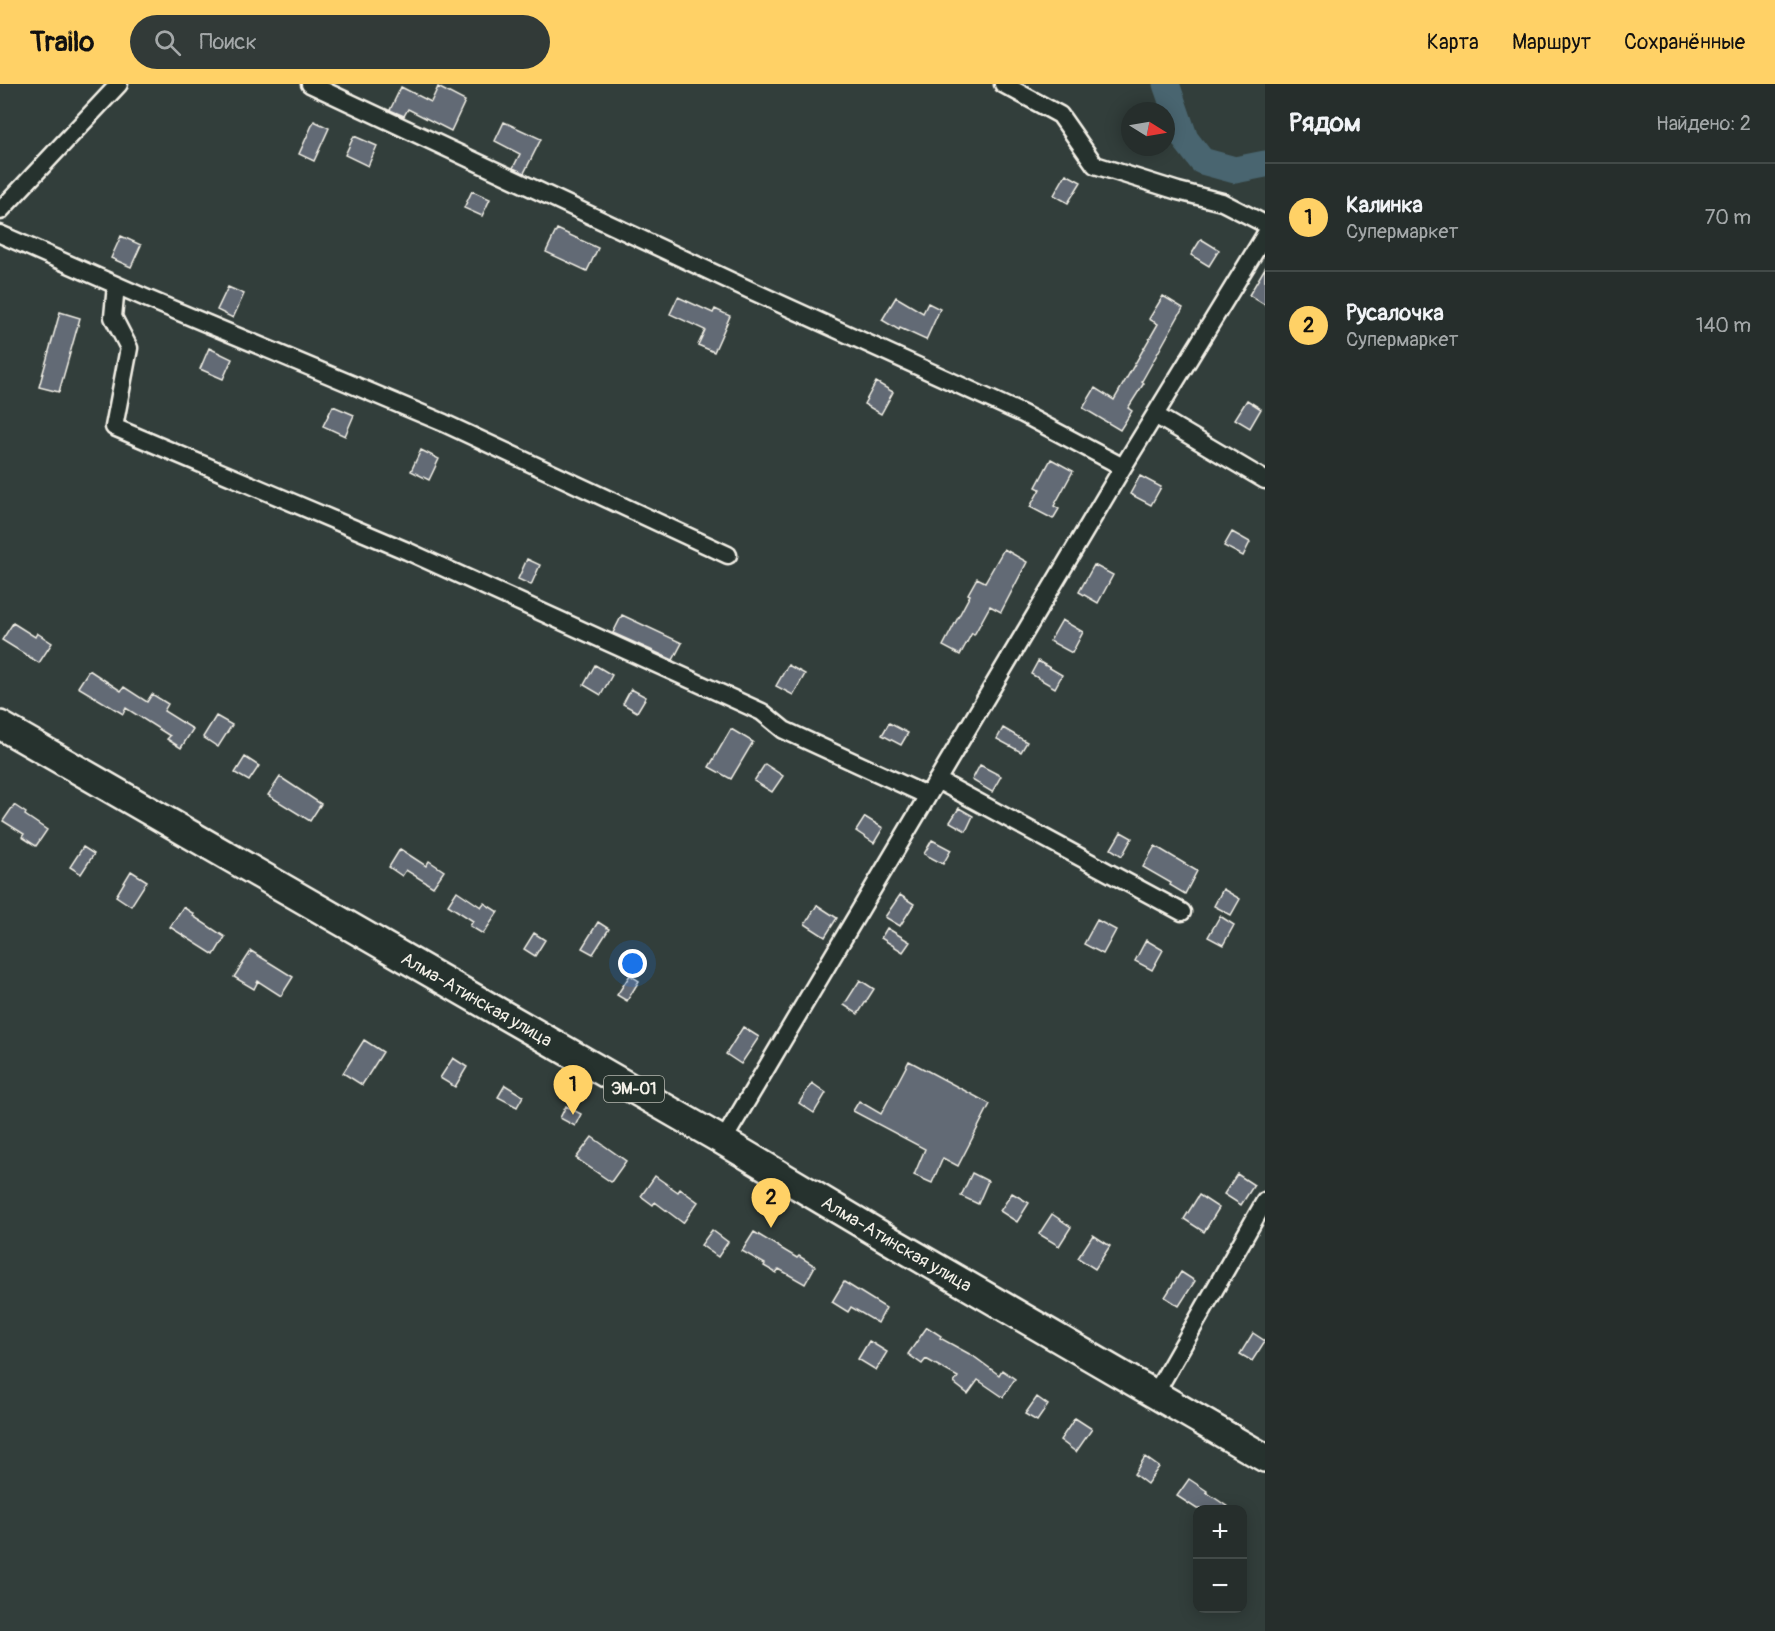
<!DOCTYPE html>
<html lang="ru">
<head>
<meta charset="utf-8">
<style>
  body { margin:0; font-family:Pangolin,sans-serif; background:#323a38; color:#f1f3f6 }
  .controls { position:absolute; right:18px; bottom:18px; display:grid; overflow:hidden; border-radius:12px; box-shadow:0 3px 15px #0003 }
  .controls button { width:54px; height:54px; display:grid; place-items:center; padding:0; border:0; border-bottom:2px solid #424a48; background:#262e2c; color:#f1f3f6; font:30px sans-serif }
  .compass { position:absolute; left:1121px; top:18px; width:54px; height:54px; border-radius:50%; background:#262e2c; box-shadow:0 3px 15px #0003; rotate:101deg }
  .you { position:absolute; left:633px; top:880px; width:21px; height:21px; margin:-15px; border:4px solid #fff; border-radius:50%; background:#1a73e8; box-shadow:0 0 0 9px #1a73e833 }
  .badge { display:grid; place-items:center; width:39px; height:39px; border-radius:50%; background:#ffd166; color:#111; font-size:20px; font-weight:700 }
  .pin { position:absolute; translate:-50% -50px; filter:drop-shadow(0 2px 3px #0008) }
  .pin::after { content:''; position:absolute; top:32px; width:21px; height:18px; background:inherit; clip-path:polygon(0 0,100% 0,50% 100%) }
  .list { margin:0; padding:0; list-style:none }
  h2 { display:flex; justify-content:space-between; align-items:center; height:78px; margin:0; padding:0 24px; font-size:26px }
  h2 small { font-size:20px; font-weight:400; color:#a4a8a9 }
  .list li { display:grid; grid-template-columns:39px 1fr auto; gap:18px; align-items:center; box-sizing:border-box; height:108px; padding:0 24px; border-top:2px solid #424a48 }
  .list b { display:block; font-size:22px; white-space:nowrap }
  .list p { margin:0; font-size:20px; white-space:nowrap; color:#a4a8a9 }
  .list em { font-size:20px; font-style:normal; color:#a4a8a9 }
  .icon { flex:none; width:33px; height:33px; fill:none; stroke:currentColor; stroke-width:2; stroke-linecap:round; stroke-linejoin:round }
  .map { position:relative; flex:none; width:1265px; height:1547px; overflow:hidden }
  header { display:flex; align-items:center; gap:36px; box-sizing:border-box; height:84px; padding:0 30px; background:#ffd166; color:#111 }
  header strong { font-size:28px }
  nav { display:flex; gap:33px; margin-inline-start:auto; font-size:21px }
  .search { width:420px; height:54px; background:#323a38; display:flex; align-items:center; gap:15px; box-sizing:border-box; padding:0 21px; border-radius:33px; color:#a4a8a9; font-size:22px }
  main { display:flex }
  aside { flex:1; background:#262e2c }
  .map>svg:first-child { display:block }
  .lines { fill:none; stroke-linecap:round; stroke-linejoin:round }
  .river { stroke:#49656f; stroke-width:27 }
  .building { fill:#626b75; stroke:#f4f1e8; stroke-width:1.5 }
  .minor-casing { stroke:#f4f1e8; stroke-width:21 }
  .trunk-casing { stroke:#f4f1e8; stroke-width:32 }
  .minor { stroke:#26332d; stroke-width:16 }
  .trunk { stroke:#26332d; stroke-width:27 }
  .labels { text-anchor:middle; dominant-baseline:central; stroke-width:4.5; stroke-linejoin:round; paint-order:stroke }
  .shield { fill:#26332d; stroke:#b6b8b0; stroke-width:1.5 }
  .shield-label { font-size:16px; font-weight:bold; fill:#f4f1e8 }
  .street-label { font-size:18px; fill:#f4f1e8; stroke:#26332d }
</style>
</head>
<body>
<header>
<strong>Trailo</strong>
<div class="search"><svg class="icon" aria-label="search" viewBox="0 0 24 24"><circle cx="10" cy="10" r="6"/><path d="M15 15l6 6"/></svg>Поиск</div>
<nav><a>Карта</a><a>Маршрут</a><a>Сохранённые</a></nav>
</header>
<main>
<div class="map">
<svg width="1265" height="1547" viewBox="0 0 1265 1547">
  <rect width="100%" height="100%" fill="#323e3b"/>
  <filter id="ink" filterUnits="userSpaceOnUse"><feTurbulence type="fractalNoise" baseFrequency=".0167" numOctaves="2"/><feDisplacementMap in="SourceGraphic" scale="12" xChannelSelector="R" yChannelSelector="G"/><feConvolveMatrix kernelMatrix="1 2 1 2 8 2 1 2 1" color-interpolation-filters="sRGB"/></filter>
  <g filter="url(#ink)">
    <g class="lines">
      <!-- river -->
      <path class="river" d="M1166,0L1185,55L1202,77L1235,86L1265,80"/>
    </g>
    <!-- building -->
    <path class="building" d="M401,3L431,18L438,3L465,17L451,47L408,25L404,32L390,26Z
      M314,37L329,44L314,77L299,70Z
      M504,38L541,55L524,89L513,84L520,70L495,57Z
      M354,52L377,62L368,82L345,71Z
      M1066,90L1081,98L1068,119L1054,111Z
      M472,107L490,115L482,132L464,124Z
      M557,145L598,164L587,187L546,168Z
      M121,152L141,161L131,183L111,174Z
      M1201,155L1219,166L1209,182L1191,171Z
      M1265,184V221L1249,211Z
      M228,203L244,210L233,234L217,226Z
      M1163,212L1183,224L1142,297L1144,299L1128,324L1132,327L1120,346L1083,324L1095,304L1114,316L1158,240L1149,235Z
      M678,213L713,229L715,225L730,232L714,268L698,261L705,246L670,230Z
      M896,213L923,229L928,219L940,225L926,256L900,244L899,246L882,236Z
      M60,228L80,234L59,308L39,303Z
      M209,264L232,275L223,295L200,285Z
      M876,298L893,308L881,330L864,320Z
      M1247,316L1261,325L1250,344L1235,335Z
      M333,322L354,331L345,352L323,342Z
      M421,366L439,375L429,396L411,387Z
      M1051,375L1073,387L1054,422L1059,425L1053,435L1030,423L1040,405L1036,403Z
      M1140,392L1161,403L1151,421L1130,410Z
      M1232,448L1250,458L1243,472L1224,462Z
      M1004,465L1027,478L1001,528L990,522L974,551L972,549L960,571L943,562L970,511L968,510L977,494L985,498Z
      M527,475L540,481L531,501L518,495Z
      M1094,481L1113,491L1098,519L1079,508Z
      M622,531L682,559L673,576L613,549Z
      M1062,536L1083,548L1072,569L1050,557Z
      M13,539L35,553L37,549L52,559L39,579L2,556Z
      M1038,577L1062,591L1055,604L1031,590Z
      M595,581L612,591L601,611L584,601Z
      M788,581L805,590L793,611L776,602Z
      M89,586L121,607L124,603L147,618L152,610L168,620L164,627L193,645L181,664L167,655L170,652L126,624L123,630L78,603Z
      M631,605L646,613L637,628L623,620Z
      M216,632L232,641L218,663L203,653Z
      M889,639L908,649L901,661L882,651Z
      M1003,644L1027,658L1021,668L997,655Z
      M731,645L753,658L731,695L709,683Z
      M245,673L259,682L249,697L235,689Z
      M765,680L783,692L772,708L754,697Z
      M980,681L1001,692L992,708L972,696Z
      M280,693L321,720L310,737L268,711Z
      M14,721L26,729L25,731L47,746L36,762L22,753L24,750L3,737Z
      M959,724L973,732L966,747L950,738Z
      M865,733L883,744L874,759L856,747Z
      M1121,748L1132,754L1122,772L1111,765Z
      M932,756L951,766L943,780L924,770Z
      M1155,762L1197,787L1185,810L1170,801L1171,799L1143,783Z
      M83,763L94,770L81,790L70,783Z
      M400,765L426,782L429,777L444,787L433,803L406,786L402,792L389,783Z
      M131,787L147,797L131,822L116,812Z
      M1223,805L1240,815L1231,831L1214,822Z
      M457,807L481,823L484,819L498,828L483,850L470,842L473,837L448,821Z
      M900,811L914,820L900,842L885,833Z
      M817,821L837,834L825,853L805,840Z
      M183,823L194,830L193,832L225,853L214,871L170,843Z
      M1220,832L1234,841L1223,861L1208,853Z
      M1097,836L1116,846L1103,870L1084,860Z
      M598,838L609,845L593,870L582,864Z
      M887,844L910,858L903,868L881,854Z
      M534,849L545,856L535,872L524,865Z
      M1146,856L1163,866L1152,886L1135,877Z
      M251,867L293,893L281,912L258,897L254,905L234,893Z
      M630,891L639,897L627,917L617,911Z
      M860,896L874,905L858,930L844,921Z
      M743,943L759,953L741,980L726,970Z
      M364,956L383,968L362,1001L343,989Z
      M453,974L467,983L455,1003L440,994Z
      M909,977L990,1020L958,1082L943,1074L932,1099L914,1091L925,1065L853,1027L859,1017L881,1030Z
      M812,999L826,1009L814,1029L799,1019Z
      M505,1001L523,1012L517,1023L498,1013Z
      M566,1022L581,1030L575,1042L560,1034Z
      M592,1053L626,1077L611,1098L576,1074Z
      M972,1089L988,1097L978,1120L961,1112Z
      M1237,1090L1254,1101L1241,1121L1224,1110Z
      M655,1092L678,1108L680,1105L698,1118L683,1139L655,1118L653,1121L641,1112Z
      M1012,1109L1029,1119L1017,1138L1000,1127Z
      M1199,1111L1219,1124L1204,1148L1184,1135Z
      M1052,1130L1071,1143L1059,1162L1039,1150Z
      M712,1146L728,1158L718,1173L701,1161Z
      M754,1148L797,1174L799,1172L815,1182L805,1200L779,1185L776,1189L764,1182L765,1180L742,1167Z
      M1093,1151L1110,1162L1095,1185L1078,1174Z
      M1181,1188L1195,1197L1179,1222L1165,1213Z
      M844,1198L886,1224L878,1239L851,1223L848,1228L832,1218Z
      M927,1243L941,1252L940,1254L973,1272L999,1291L1002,1286L1015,1295L1003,1313L978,1296L968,1310L954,1299L958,1293L926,1275L922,1280L908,1270Z
      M1253,1249L1265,1257L1252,1277L1240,1270Z
      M869,1257L887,1268L876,1286L858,1275Z
      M1037,1313L1048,1321L1037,1337L1025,1330Z
      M1075,1334L1092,1345L1076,1368L1060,1356Z
      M1145,1373L1159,1383L1147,1400L1134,1390Z
      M1189,1395L1207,1407L1206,1408L1231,1425H1197L1177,1412Z"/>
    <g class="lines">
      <!-- minor casing -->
      <g class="minor-casing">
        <path id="minor" d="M310,0L750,206L1023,330L1123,383
          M1003,0L1060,31L1095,81L1178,107L1222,118L1265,140
          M0,127L119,0
          M0,150L148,215L444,339L728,471
          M116,201L113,233L129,264L114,343L407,467L762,628L784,646L928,712
          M1155,331L1265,396
          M937,696L1182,828
          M723,1057L1123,383L1265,151
          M1155,1310L1265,1117"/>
      </g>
      <!-- trunk casing -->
      <g class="trunk-casing">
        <g id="trunk">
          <path id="s1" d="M0,641L723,1057L896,1160L1265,1374"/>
        </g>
      </g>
      <!-- minor -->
      <use href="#minor" class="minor"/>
      <!-- trunk -->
      <use href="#trunk" class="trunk"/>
    </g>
  </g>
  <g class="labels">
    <!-- shield labels -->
    <rect class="shield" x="604" y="992" width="60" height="26" rx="4.5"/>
    <g class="shield-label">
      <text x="634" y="1005">ЭМ-01</text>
    </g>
    <!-- street labels -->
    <g class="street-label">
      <text stroke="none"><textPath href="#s1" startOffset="550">Алма-Атинская улица</textPath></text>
      <text stroke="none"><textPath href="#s1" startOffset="1036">Алма-Атинская улица</textPath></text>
    </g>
  </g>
</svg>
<div class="controls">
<button>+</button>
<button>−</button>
</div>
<svg class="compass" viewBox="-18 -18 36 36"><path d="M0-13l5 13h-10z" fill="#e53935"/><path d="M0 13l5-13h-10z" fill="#a4a8a9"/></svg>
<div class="you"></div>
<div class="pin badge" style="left:573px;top:1031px">1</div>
<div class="pin badge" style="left:771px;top:1144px">2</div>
</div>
<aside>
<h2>Рядом<small>Найдено: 2</small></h2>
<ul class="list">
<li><span class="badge">1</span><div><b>Калинка</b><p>Супермаркет</p></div><em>70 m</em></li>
<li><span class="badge">2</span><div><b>Русалочка</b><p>Супермаркет</p></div><em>140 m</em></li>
</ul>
</aside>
</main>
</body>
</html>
